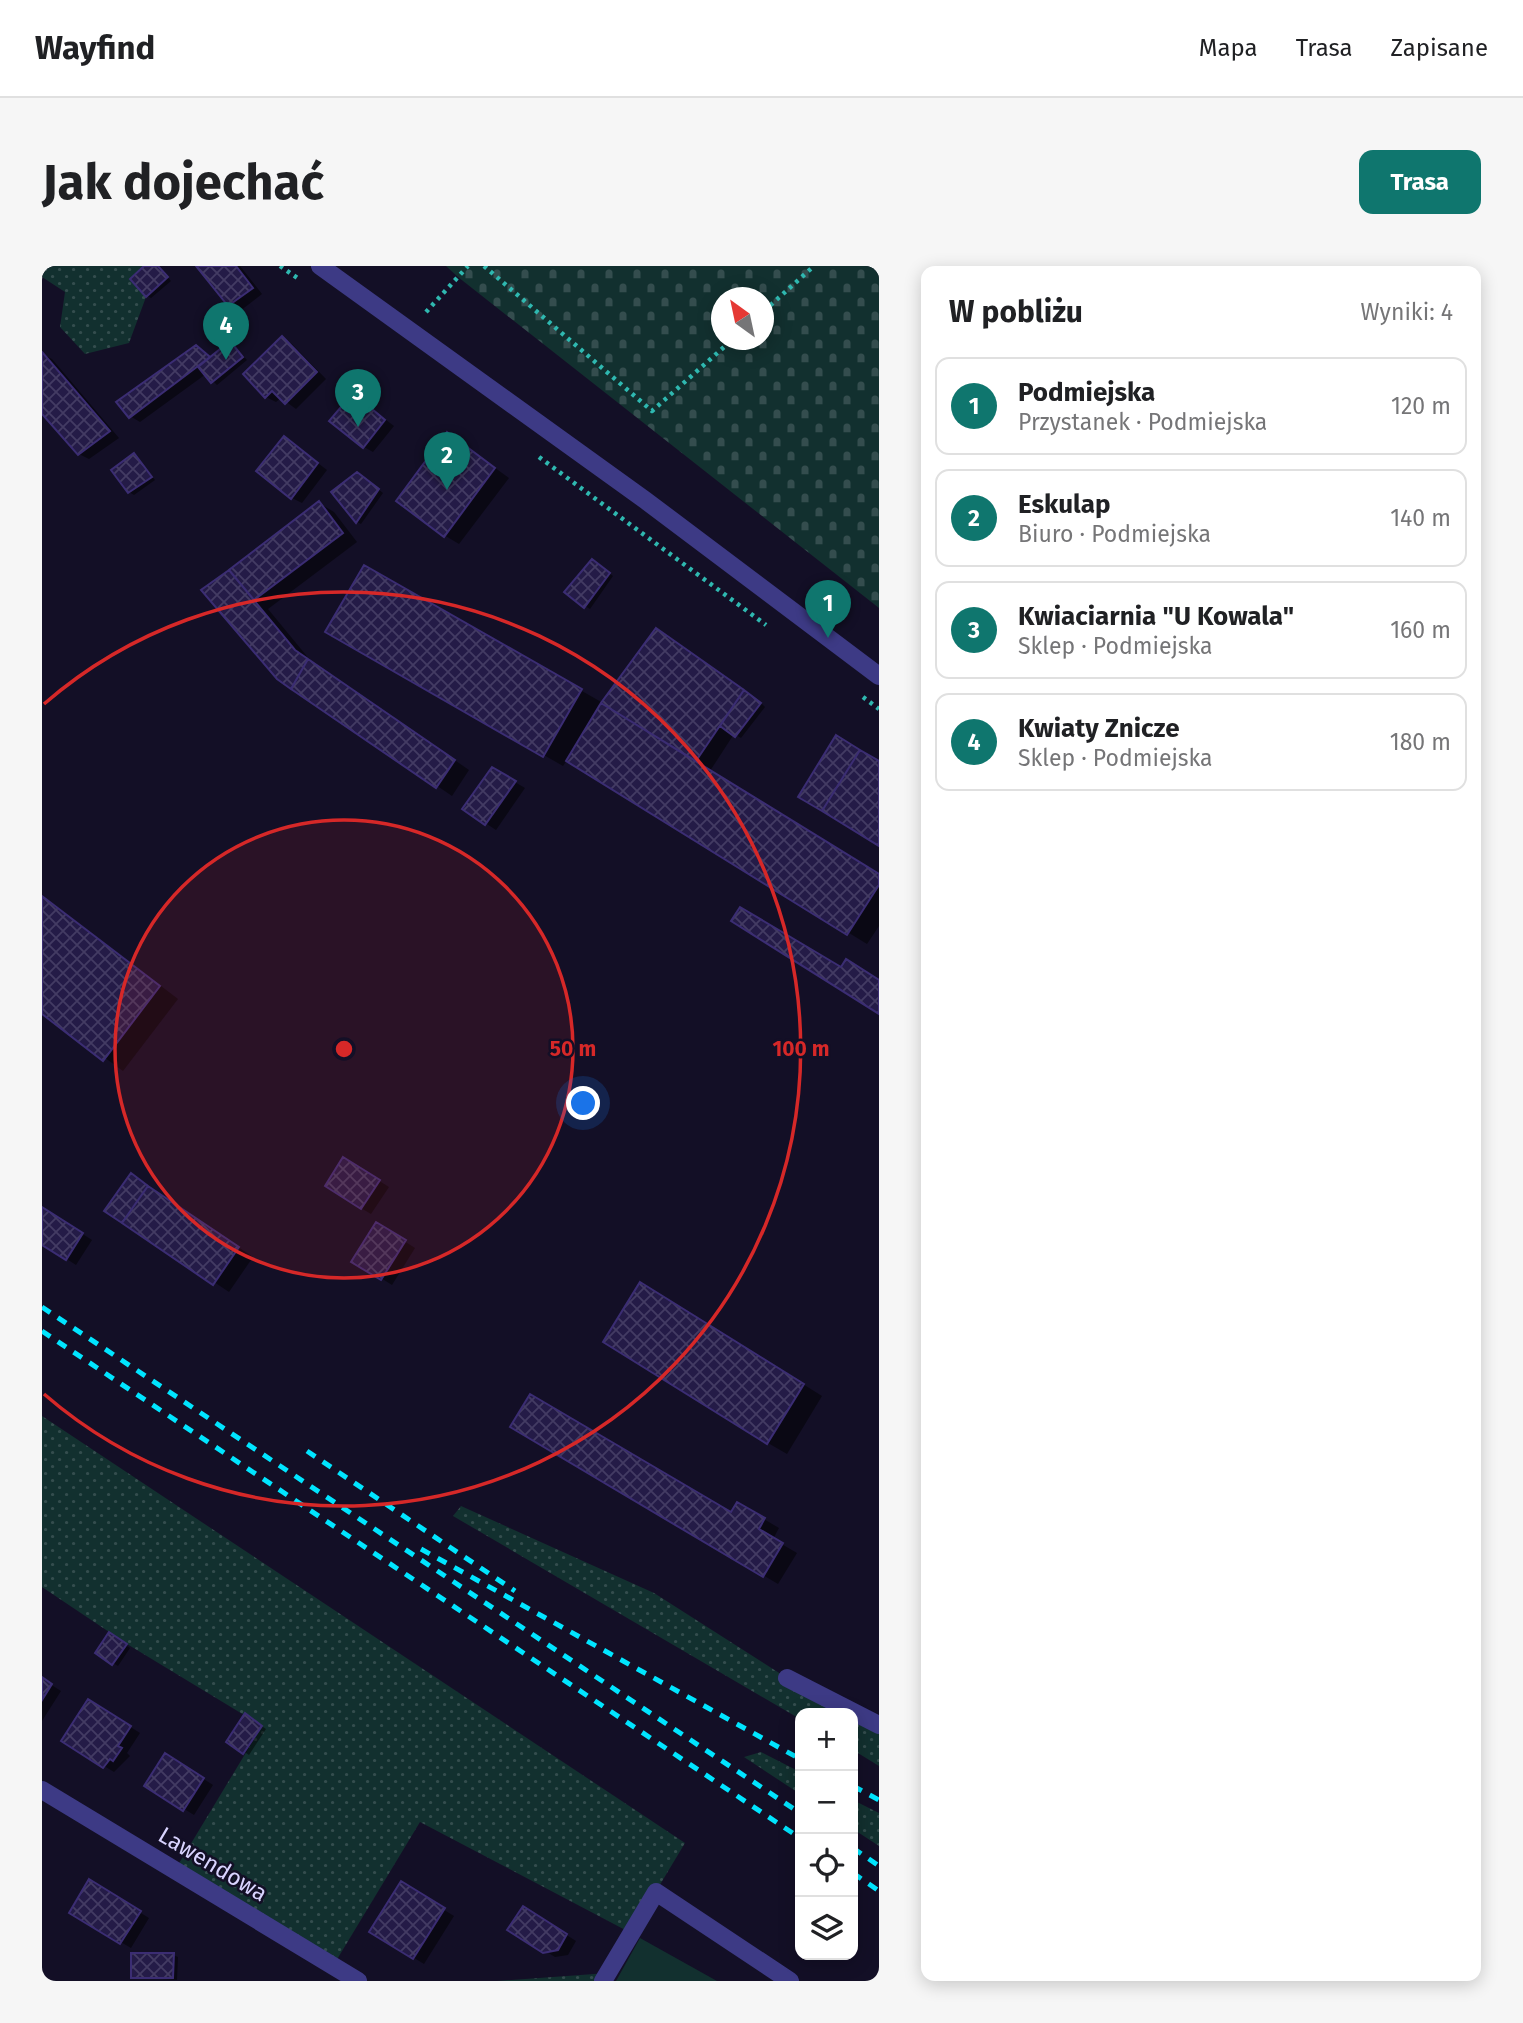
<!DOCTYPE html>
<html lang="pl">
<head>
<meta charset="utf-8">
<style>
  body { margin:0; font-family:"Fira Sans",sans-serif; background:#f6f6f6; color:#202124 }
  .controls { position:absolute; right:21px; bottom:21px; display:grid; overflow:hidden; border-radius:14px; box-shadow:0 4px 18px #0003 }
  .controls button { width:63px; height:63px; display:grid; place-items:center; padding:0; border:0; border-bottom:2px solid #e0e0e0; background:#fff; color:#202124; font:35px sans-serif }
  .compass { position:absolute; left:669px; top:21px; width:63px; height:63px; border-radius:50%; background:#fff; box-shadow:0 4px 18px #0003; rotate:327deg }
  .you { position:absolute; left:542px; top:838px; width:24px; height:24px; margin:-18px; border:5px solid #fff; border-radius:50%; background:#1a73e8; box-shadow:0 0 0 10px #1a73e833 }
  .badge { display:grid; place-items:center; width:46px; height:46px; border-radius:50%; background:#0f766e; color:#fff; font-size:23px; font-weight:700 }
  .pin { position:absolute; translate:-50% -58px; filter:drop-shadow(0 2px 4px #0008) }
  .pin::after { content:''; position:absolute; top:37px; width:24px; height:21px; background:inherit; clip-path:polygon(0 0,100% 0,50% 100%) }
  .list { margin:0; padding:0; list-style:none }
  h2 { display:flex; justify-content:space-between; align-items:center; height:91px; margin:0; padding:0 28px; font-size:30px }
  h2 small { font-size:23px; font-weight:400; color:#757577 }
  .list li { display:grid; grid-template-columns:46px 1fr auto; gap:21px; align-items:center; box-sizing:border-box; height:98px; margin:0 14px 14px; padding:0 14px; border:2px solid #e0e0e0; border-radius:14px }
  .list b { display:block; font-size:26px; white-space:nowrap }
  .list p { margin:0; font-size:23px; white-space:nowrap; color:#757577 }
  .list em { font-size:23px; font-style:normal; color:#757577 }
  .icon { flex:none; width:38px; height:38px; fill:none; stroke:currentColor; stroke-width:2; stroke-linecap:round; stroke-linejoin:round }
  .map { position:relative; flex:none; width:837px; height:1715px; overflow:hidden; border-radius:14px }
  header { display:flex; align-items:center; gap:42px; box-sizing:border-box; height:98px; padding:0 35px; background:#fff; border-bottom:2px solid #e0e0e0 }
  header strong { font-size:33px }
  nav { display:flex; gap:38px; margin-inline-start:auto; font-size:24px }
  .intro { display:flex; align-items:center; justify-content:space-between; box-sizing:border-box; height:168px; padding:0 42px }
  h1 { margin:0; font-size:49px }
  .button { padding:18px 32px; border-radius:14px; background:#0f766e; color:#fff; font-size:24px; font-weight:700 }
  main { display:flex; gap:42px; padding:0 42px }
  aside { flex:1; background:#fff; border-radius:14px; box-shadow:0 4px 18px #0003 }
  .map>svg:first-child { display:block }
  .grass { fill:url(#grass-dots) }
  .cemetery { fill:url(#cemetery-stones); fill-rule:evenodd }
  .green { fill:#12302f }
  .shadow { fill:#0007 }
  .building { fill:url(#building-cross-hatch); stroke:#3b2d73; stroke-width:2 }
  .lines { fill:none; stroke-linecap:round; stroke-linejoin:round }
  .path { stroke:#2fb8b0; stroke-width:4.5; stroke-dasharray:3.5 5; stroke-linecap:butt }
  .minor { stroke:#3d3a85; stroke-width:18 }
  .rail { stroke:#00e5ff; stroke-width:5; stroke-dasharray:10 9; stroke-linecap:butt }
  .ring { fill:none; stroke:#d62828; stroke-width:3.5 }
  .labels { text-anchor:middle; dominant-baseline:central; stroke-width:5; stroke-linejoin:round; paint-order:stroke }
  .street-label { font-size:23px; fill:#d9d4ff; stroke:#130f26 }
  .centre { fill:#d62828; stroke:#130f26; stroke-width:3.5 }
  .ring-label { font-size:21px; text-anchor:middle; font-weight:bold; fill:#d62828; stroke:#130f26; stroke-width:5; stroke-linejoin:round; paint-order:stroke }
</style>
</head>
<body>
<header>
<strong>Wayfind</strong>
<nav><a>Mapa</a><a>Trasa</a><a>Zapisane</a></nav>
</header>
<div class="intro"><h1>Jak dojechać</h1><a class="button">Trasa</a></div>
<main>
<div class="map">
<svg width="837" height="1715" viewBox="0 0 837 1715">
  <defs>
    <pattern id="grass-dots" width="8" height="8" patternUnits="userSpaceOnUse" patternTransform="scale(1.75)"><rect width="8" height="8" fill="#12302f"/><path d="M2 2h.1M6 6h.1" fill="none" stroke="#344d4e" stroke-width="1.8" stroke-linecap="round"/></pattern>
    <pattern id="cemetery-stones" width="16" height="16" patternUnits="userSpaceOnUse" patternTransform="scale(1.75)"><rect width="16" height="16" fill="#12302f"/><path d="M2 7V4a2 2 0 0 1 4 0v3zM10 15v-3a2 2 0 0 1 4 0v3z" fill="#344d4e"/></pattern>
    <pattern id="building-cross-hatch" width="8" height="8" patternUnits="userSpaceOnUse" patternTransform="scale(1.75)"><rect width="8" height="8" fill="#241b47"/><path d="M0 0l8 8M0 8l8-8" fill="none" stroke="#433b63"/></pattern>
  </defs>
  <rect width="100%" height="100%" fill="#130f26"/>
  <!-- grass -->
  <path class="grass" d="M0,0H102L88,13L104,31L87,77L43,88L18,61L23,26L0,11Z
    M0,1150L643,1577L589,1667L378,1556L291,1700L133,1604L220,1460L85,1378L0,1321Z
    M419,1240L612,1327L745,1412L837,1459V1500L811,1484V1447H758V1453L411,1250Z
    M719,1486L758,1506V1528L702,1491Z
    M811,1534L837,1547V1580L811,1563Z
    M566,1707L561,1715H455Z"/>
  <!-- cemetery -->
  <path class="cemetery" d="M404,0H837V342L416,11ZM680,32H722V74H680Z"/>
  <!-- green -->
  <path class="green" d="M598,1672L675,1715H574Z"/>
  <!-- shadow -->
  <path class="shadow" d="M105,0H116L129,15L109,32L105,30Z
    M157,0H198L220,28L198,45L187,39Z
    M240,72L250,78L284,113L254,143L239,132L234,136L224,131Z
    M189,77L205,94L175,119L164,108L98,156L88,150L154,82L170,92Z
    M0,88L10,93L77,172L47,193L37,188L0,145Z
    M311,129L352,160L331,186L322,181Z
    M406,168L467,212L417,278L402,269Z
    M243,172L285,204L260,237L250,232Z
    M92,189L113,214L92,229L87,226Z
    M320,210L341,227L319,258L315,256Z
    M277,237L292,246L315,276L226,343L268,394L427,504L410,530L236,411L162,325Z
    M555,298L571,310L548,343L543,340Z
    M323,301L561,437L629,373L716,434L723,441L699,472L692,468L668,505L837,609V660L825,678L525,494L521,500L286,365Z
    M451,503L483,522L454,564L422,543Z
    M0,629L136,733L81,805L0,746Z
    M302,893L347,921L329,948L319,942Z
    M122,931L211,991L187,1026L64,944Z
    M0,942L50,974L34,999L0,977Z
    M335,958L373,982L350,1019L312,995Z
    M618,1029L780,1130L745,1188L726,1177Z
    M470,1161L689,1249L696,1238L737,1262L731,1273L755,1287L736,1318Z
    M68,1369L88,1382L76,1400L55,1387Z
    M0,1413L19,1425L0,1455Z
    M57,1441L98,1467L85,1487L88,1490L72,1506L21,1475Z
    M208,1452L224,1463L207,1489L186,1475Z
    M134,1495L171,1519L152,1549L105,1520Z
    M48,1616L107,1652L89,1682L29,1647Z
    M360,1618L412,1650L382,1698L330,1666Z
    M482,1642L534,1675L526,1689L513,1691L468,1663Z
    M131,1689L136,1691L135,1714L91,1711Z"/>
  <!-- building -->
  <path class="building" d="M102,0H116L126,11L104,31L88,13Z
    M154,0H194L211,22L186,40Z
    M240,70L275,106L243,138L230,125L223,132L201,108Z
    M188,75L201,91L169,117L156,101Z
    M154,79L168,91L87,152L74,136Z
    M0,86L68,165L36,189L0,148Z
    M311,127L343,154L321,182L287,155Z
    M405,166L453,202L402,271L354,235Z
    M242,170L276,197L249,233L214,205Z
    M92,187L110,211L86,227L69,204Z
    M315,206L337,223L314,257L289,226Z
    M277,235L301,267L212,334L187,304Z
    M550,293L568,307L542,342L522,326Z
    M322,299L540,423L501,491L283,366Z
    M187,304L253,384L266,393L249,423L235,413L159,324Z
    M614,362L702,424L654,495L559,437Z
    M266,393L413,494L394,522L249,423Z
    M702,424L719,437L693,471L678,460Z
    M559,437L837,608V619L805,669L524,495Z
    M794,469L818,484L780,545L756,531Z
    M818,484L837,495V580L780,545Z
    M450,501L474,515L443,559L420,543Z
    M0,630L118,720L61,795L0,748Z
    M698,641L799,701L804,693L837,714V748L689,655Z
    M301,891L338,914L319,943L283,920Z
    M89,907L106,920L80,957L62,945Z
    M106,920L197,981L171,1019L80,957Z
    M0,941L41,967L24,994L0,979Z
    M334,956L364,974L339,1014L309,996Z
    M598,1016L762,1118L725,1178L561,1076Z
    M488,1128L689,1246L695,1236L723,1252L717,1263L741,1277L721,1311L468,1161Z
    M67,1366L85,1378L70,1399L53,1387Z
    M0,1411L10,1418L0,1434Z
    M46,1433L89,1460L76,1480L80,1482L71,1495L68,1493L61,1502L19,1475Z
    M203,1447L220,1460L201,1488L184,1476Z
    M123,1487L162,1512L141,1545L102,1520Z
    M47,1613L99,1645L78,1678L27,1647Z
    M359,1615L403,1642L371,1693L327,1666Z
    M481,1640L525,1668L516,1684L501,1687L465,1664Z
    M89,1687H132L131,1712H89Z"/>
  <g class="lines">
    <!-- path -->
    <path class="path" d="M238,0L257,13
      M442,0L610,145L690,74
      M722,45L772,0
      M384,46L426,0
      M497,191L724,359
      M821,431L837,443"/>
    <!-- minor -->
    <path class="minor" d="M278,0L603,234L837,410
      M745,1412L837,1459
      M0,1524L316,1715
      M561,1715L614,1626L748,1715"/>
    <!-- rail -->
    <path class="rail" d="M0,1041L758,1547
      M0,1065L758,1572
      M265,1185L473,1325
      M379,1283L758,1493
      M811,1520L837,1534
      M811,1582L837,1600
      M811,1607L837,1625"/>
  </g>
  <!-- distance rings -->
  <circle cx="302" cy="783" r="229" fill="#d62828" fill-opacity=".12"/>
  <g class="ring">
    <circle cx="302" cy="783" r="229"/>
    <path d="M2 438A457 457 0 1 1 2 1128"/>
  </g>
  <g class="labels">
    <!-- street labels -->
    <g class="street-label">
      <text transform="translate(171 1598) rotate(31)">Lawendowa</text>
    </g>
  </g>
  <circle cx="302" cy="783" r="10" class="centre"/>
  <g class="ring-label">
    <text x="531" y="790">50 m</text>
    <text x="759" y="790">100 m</text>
  </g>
</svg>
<div class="controls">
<button>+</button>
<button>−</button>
<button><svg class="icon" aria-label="locate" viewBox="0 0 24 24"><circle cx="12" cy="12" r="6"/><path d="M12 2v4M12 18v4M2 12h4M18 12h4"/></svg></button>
<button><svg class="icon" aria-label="layers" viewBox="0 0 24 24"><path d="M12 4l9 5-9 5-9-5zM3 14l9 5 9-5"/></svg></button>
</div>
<svg class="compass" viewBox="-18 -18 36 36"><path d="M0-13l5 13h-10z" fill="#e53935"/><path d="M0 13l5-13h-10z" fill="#757577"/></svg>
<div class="you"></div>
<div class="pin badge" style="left:786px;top:372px">1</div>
<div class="pin badge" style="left:405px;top:224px">2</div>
<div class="pin badge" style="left:316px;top:161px">3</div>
<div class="pin badge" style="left:184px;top:94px">4</div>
</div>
<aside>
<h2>W pobliżu<small>Wyniki: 4</small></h2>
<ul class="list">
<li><span class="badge">1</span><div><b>Podmiejska</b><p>Przystanek · Podmiejska</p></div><em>120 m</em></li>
<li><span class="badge">2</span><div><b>Eskulap</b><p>Biuro · Podmiejska</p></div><em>140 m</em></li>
<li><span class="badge">3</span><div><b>Kwiaciarnia &quot;U Kowala&quot;</b><p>Sklep · Podmiejska</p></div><em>160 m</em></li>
<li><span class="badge">4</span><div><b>Kwiaty Znicze</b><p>Sklep · Podmiejska</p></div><em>180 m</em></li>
</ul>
</aside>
</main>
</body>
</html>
